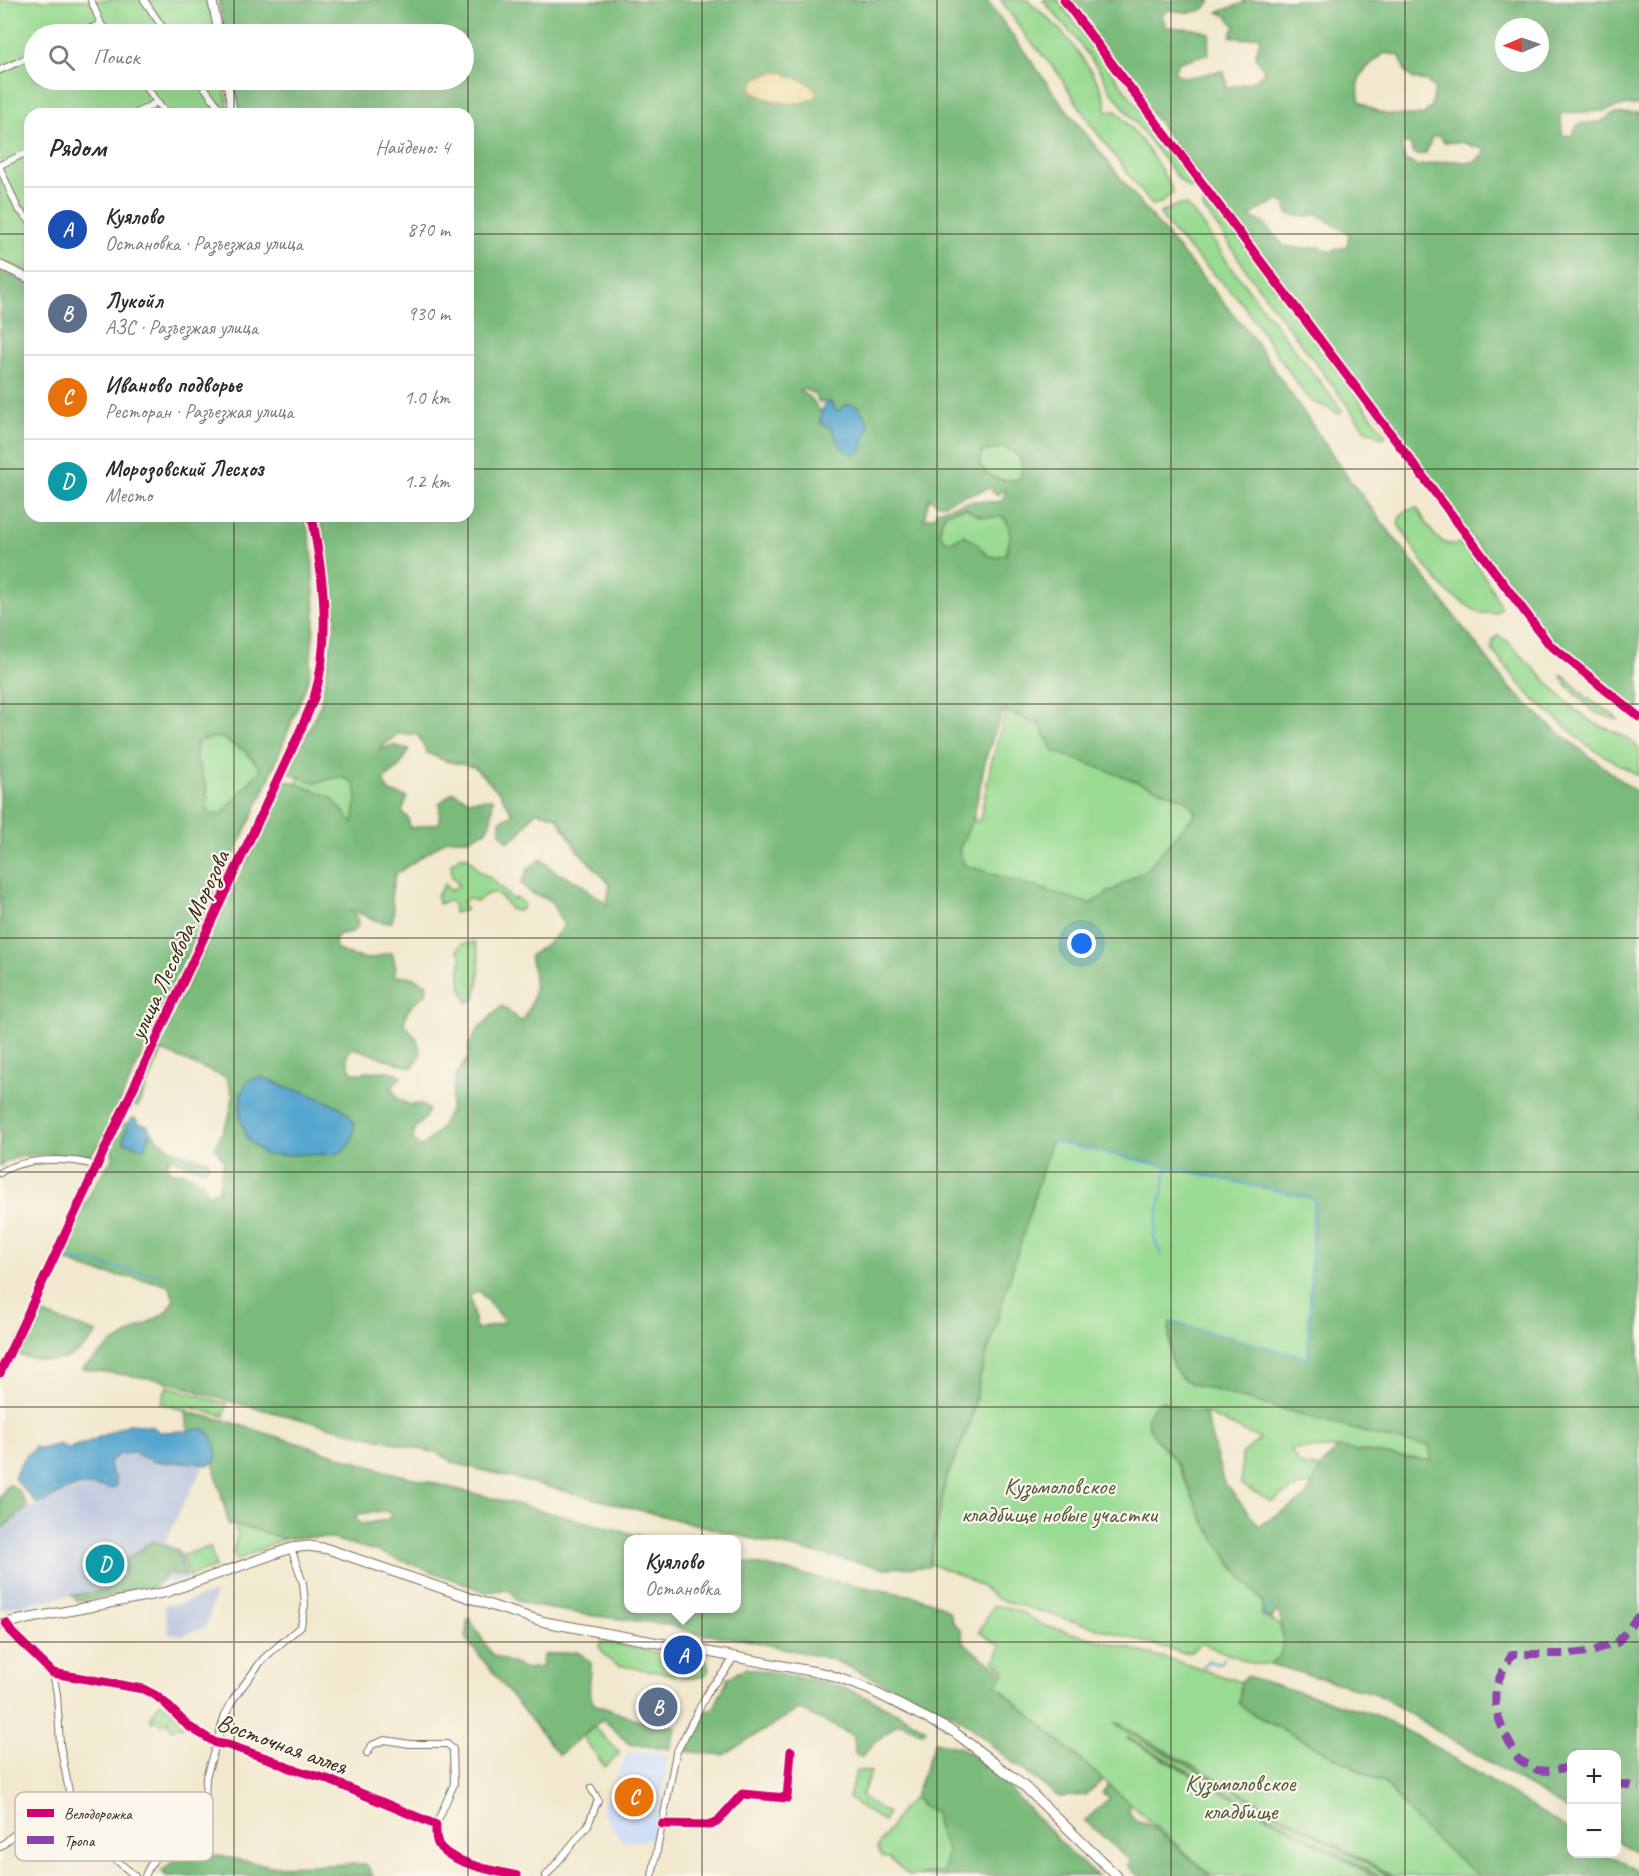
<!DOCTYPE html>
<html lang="ru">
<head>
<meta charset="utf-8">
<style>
  body { margin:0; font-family:Caveat,sans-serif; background:#f7f7f7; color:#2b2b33 }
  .controls { position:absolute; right:18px; bottom:18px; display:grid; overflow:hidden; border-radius:12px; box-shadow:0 6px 24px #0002 }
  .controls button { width:54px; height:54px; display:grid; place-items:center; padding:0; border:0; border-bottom:2px solid #e1e1e2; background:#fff; color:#2b2b33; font:30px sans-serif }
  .compass { position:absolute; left:1495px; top:18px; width:54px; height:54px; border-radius:50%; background:#fff; box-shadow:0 6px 24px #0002; rotate:268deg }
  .you { position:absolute; left:1082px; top:944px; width:21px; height:21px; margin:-15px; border:4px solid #fff; border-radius:50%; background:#1a73e8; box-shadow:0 0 0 9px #1a73e833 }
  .badge { display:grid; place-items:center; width:39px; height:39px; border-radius:50%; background:#c8321e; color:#fff; font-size:20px; font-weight:700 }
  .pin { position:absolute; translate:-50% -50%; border:3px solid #fff; box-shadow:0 2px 6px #0006 }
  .popup { position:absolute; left:624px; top:1535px; width:117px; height:78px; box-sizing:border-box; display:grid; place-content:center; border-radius:12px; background:#fff; filter:drop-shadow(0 2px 4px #0005); font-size:20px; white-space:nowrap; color:#7c7c81 }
  .popup b { font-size:22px; color:#2b2b33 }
  .popup::after { content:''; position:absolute; left:50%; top:100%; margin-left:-12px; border:12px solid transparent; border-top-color:#fff }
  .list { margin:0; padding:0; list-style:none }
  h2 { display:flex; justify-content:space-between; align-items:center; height:78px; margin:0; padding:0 24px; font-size:26px }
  h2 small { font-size:20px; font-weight:400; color:#7c7c81 }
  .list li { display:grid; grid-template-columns:39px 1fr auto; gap:18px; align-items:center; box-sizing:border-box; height:84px; padding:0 24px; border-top:2px solid #e1e1e2 }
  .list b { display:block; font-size:22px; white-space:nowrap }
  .list p { margin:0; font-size:20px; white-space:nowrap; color:#7c7c81 }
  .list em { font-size:20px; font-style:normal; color:#7c7c81 }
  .icon { flex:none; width:33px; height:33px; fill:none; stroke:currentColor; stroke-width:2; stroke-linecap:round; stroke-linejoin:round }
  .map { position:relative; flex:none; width:1639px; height:1876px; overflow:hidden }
  .search { position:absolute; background:#fff; box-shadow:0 6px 24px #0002; left:24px; top:24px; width:450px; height:66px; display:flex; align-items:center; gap:15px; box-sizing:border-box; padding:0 21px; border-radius:33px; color:#7c7c81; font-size:22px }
  .panel { position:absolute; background:#fff; box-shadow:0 6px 24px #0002; left:24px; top:108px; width:450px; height:414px; border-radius:18px }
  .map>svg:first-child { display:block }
  .built { fill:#cddbfa }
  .industrial { fill:#b9c5de }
  .green { fill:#99db92; stroke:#6a8258; stroke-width:1.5 }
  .forest { fill:#7abb7c; stroke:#5a724d; stroke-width:1.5; fill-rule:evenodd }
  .sand { fill:#eeda9e; stroke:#94825e; stroke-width:1.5 }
  .water { fill:#54a6cf; stroke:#486876; stroke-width:1.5 }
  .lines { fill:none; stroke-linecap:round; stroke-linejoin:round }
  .stream { stroke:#54a6cf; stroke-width:2 }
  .minor-casing { stroke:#7b6c5c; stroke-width:8 }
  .tertiary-casing { stroke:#7b6c5c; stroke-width:10 }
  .secondary-casing { stroke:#7b6c5c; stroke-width:11 }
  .minor { stroke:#fff; stroke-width:6 }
  .tertiary { stroke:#fff; stroke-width:8 }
  .secondary { stroke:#fff; stroke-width:9 }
  .quiet { stroke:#8e44ad; stroke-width:8; stroke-dasharray:15 8; stroke-linecap:butt }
  .cycleway-casing { stroke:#fbf7ec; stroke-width:13 }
  .cycleway { stroke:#d6006c; stroke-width:9 }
  .grid { fill:none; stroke:#3b2a1e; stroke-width:1.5; stroke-opacity:0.55 }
  .labels { text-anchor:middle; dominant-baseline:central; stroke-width:4.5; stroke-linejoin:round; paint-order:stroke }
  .street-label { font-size:24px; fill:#3b2a1e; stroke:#fbf7ec }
  .park-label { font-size:24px; fill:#52563b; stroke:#fbf7ec }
  .key { fill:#fbf7ec; stroke:#c1baae; stroke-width:1.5 }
  .key-label { font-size:16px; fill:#3b2a1e }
</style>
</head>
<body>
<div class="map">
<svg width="1639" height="1876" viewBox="0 0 1639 1876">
  <rect width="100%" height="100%" fill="#fbf7ec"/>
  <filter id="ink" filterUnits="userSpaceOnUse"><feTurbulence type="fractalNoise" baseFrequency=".0167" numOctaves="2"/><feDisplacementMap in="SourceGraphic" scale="12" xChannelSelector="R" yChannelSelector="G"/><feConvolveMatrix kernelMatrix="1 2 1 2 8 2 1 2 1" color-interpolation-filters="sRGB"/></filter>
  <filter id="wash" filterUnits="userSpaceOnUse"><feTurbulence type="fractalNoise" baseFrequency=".008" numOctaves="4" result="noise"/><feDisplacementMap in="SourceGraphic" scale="24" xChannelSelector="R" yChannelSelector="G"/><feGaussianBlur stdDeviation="1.35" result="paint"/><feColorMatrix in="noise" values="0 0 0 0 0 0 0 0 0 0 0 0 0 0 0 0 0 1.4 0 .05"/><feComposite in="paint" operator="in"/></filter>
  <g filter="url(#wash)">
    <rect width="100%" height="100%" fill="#f2e8cf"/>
    <!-- built -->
    <path class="built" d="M628,1752L663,1753L668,1756L654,1839L623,1842L601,1811Z"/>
    <!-- industrial -->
    <path class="industrial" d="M134,1453L145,1461L159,1465L168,1461L192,1463L204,1466L181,1508L165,1543L180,1550L188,1579L67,1596L0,1609V1529L27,1508L43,1505L58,1495L99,1485L110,1490L116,1486L117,1479L113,1474L110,1465L123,1454Z
      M215,1592L207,1627L183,1635L169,1634L164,1605L178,1604Z"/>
    <!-- green -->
    <path class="green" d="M0,0H209L215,34H34V80H223L229,114H30V273L0,260Z
      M1001,0H1028C1034,9 1045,14 1052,22C1068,37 1111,91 1106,112L1116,111C1139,136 1159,162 1173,192L1161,203L1152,205L1091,125L1058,73L1026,36Z
      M1043,0H1058L1199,189L1189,188L1179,179L1111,91L1100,71L1076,39Z
      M1203,202H1209L1221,214L1386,436L1381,438L1372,431H1366C1331,382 1294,335 1258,287C1239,261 1224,233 1203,208Z
      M1177,205H1186L1200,221L1228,263L1334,400L1342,411L1338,414C1327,405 1315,407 1306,396L1241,302L1169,228L1160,213Z
      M1004,447C1020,454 1025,460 1020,478C1003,484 989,478 979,464L982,452Z
      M961,508H967L990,517H1004C1012,530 1011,539 1006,554L996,557L988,556C978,545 967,536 951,542L944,540L940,535C940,519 945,510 961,508Z
      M1417,508C1428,524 1437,551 1461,543C1476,563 1491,585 1501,608L1495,613H1479L1447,592L1427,568L1398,524C1400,514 1407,509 1417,508Z
      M1498,635L1507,641L1573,708L1596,724L1620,734L1639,748V776L1588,746L1559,721L1531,697L1492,650L1493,640Z
      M1560,674C1572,681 1579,693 1590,700C1600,707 1609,711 1619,720L1594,712L1566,684Z
      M1006,711L1040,725L1054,751L1187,800L1196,813L1146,870L1090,904L964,865L959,850L974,815V822L980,820L991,764Z
      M219,737L245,751L261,769L221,815L208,813L207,788L196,758L197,741Z
      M336,771L357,779L358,819L342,824L297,784L298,777Z
      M460,857H468L479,871L493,880L512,899L518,898L524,904L522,909L517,911L510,909C501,893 492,886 477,902L469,898L463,902L466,910L454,913V906L450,900L439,904L437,896L445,884L450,891L459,886L452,876L451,864Z
      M474,942C482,958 480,982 474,1000L468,1002C459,986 458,974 462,957L457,950L462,944Z
      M1051,1141L1314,1199L1308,1358L1170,1322C1168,1339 1168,1364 1181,1377C1186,1382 1196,1384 1203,1387L1389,1439L1430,1446L1432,1461L1337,1448L1290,1449L1299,1464L1360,1476L1299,1486L1271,1502L1241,1484L1242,1454L1260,1439L1205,1413L1178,1408L1161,1401L1156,1440L1175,1460L1202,1516L1230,1563L1263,1603L1262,1615L1280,1625L1283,1640L1280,1657L1269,1664H1253L1201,1643L1191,1652L1183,1653L997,1599C978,1581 955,1572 930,1564L946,1480L971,1422L980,1377Z
      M167,1386L227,1404L224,1416L189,1407L186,1411L161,1403Z
      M236,1525L250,1528L284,1539L237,1560L233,1553L238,1532L235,1531Z
      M210,1547L216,1567L189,1576L182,1555Z
      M993,1606C1011,1605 1027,1614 1042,1625L1179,1662L1241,1682L1239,1704L1255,1715L1385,1784L1424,1830L1481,1876H1212L996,1685L1006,1671L994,1662L1001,1646L979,1632Z
      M601,1642L706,1661L709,1669L705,1676L693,1678L617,1665C608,1661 604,1654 599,1646Z
      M160,1702L175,1714L183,1726L172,1729L167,1723L171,1718L161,1725L157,1720L152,1722L150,1719Z
      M594,1727L620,1753L605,1767L583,1737Z
      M856,1771L871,1772L861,1797L888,1813L884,1821L858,1806L849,1797Z
      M915,1797L921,1806L935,1812L938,1829L947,1850L944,1872L910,1876L889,1858L883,1857L877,1848L902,1809Z"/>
    <!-- forest -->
    <path class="forest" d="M218,0H987L1062,104L1151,216L1250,334L1349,479L1508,686L1549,725L1639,794V1854L1617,1840L1616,1754H1572L1571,1812L1377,1694L1269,1664L1280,1656L1283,1640L1279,1611L1274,1614L1272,1620L1262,1615L1263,1603C1240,1575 1218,1547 1201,1516C1192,1498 1186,1477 1175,1461C1167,1447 1152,1440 1148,1424C1146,1414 1153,1406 1161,1401L1178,1408L1205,1413L1223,1481L1259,1526L1305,1498L1321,1467L1337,1448L1432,1461L1429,1446L1389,1439L1203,1387C1197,1385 1190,1383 1185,1380C1167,1370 1170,1340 1170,1322L1308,1358L1314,1199L1051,1141L980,1377L970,1422L945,1481L929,1567L884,1568L769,1543L454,1463L437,1452L427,1451L228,1401L162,1380L82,1369L113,1343L167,1312L174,1300L170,1287L162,1283L97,1272L59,1259C62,1253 66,1248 69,1243C82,1215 91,1183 113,1159L111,1147L122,1124L127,1123L128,1127L124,1136V1142L144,1148L151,1132C168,1151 184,1155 208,1161L209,1166L202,1170L169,1157L168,1171L184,1173L203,1181L207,1195L218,1191L224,1161L215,1147L229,1118L233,1097L227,1078L162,1051L138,1107L132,1105L157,1048L286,780L331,797L353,823L357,796L354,783C334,770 328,785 312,782C305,780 297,776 289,773L321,703L336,619L320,516H468V114H240L233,80H464V34H225ZM774,72H784L789,77C801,77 813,84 818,95L805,102L768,101L758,77ZM804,389L814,394L819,402L832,403L837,412L847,404L861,413L865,439L860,453L832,428L820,422L824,408L820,412L812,399L800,391ZM1004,447C1020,454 1025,460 1020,478C1003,484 989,478 979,464L982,452ZM990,487L993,493L998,495L1002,491L1006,490L1002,501C995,504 990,501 983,501C967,500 950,507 936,511V516L924,519L929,498L938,504H945C959,493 976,496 990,487ZM967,508C975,519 992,517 1004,517C1012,530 1011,539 1006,554L996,557L988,556L977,544L964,535L951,542L944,539L940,534C940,513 947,510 967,508ZM1003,710L1040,725L1053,751L1187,800L1196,813L1146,870L1090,904L964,865L959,850L974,815L986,757ZM397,734H417L427,753L446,761L474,767L500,793L513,814L500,821V833L508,842L519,834L536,811L557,817L577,850L610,884L607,904L579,883L554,871L541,859L529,868L521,883L531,893L550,900L564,926L551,941L530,956C537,985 537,996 522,1022L502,1006L478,1029L469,1046V1056L456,1076L450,1110L440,1129L421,1148L413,1139L415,1128L425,1118L429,1110L421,1104L410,1105L397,1098L392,1087L402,1076C385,1066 371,1074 352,1073L347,1060L348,1052L354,1048L412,1068L421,1054L417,1039L404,1024C406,1009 413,1003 426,994L427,984L409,976H394L396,967L392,953C380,953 382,956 374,958C362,961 346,954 336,949L335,939L340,934L352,932L358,926L357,918L349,910C365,913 377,925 392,922L394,912L391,895L395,875L448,839H468L485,832L491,821L493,799L469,800L453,792L440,803L439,823L410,828L408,818L402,812L407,797L389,792L383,780C396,771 403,764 409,749L393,745L379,750ZM271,1080L289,1089L312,1096L286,1153L265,1155L240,1119L241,1094L246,1087ZM478,1290L505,1322L476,1330L470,1296Z
      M1066,0H1211C1203,17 1184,12 1168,10L1162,15L1166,27C1184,29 1194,26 1210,34L1208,54L1179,62L1174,72C1189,83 1206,71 1223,71L1227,81L1225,88C1240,84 1254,85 1264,72L1263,68L1255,57L1261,35L1243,39L1230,36L1235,26L1227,16L1218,12L1244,3L1243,0H1639V105H1627L1604,111L1561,113L1562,135L1571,136L1579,124L1601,122L1612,114L1639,113V714L1562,653L1543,632ZM1504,27H1540V63H1504ZM1385,53L1400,56L1405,72L1414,79L1427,81L1435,90L1431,107L1423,115C1394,115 1386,119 1360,102C1354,74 1364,69 1385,53ZM1439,136L1444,142H1461L1486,150C1473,171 1464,159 1447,161C1437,163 1427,165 1417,166L1405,160L1401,148L1403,143L1411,145L1412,151L1417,155L1426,153L1432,137ZM1278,200L1286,204L1287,214L1306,217L1317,214L1349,234L1347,246L1329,252L1320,247L1304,249L1284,246L1263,223L1249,216Z
      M0,270L30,284V516H305L312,552L315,616L309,678L268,782L101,1143L90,1155C66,1155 19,1150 0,1166ZM219,737L245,751L261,769L221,815L208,813L207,788L196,758L197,741Z
      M34,1311L97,1333C72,1366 51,1364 13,1354Z
      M186,1412L224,1420L385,1471L654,1539L629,1540V1608L695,1609L700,1612L701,1609L737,1608V1560L824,1579L913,1596L938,1604L949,1612L953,1623L961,1630L963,1641L972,1650L1004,1673L996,1685L1103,1780L1085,1795L1059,1797L1013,1763L967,1724L952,1714L831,1659L747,1640L700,1634L664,1624L587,1615L534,1606L517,1600L511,1591L503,1590L486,1592L379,1552L329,1538L307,1537L284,1539L250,1528L229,1525L213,1462L216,1460V1444L188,1431ZM385,1511L392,1514L387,1520L361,1524L356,1519L357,1514Z
      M9,1484L18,1490L27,1505V1508L2,1528L0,1527V1496Z
      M152,1541L178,1551L185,1576L167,1573L153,1588L142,1592L85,1600H76L72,1595L107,1590L106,1583L124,1577L126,1560Z
      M469,1618L492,1655L526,1669L541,1667L544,1655L578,1652L591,1663C592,1680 585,1688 594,1704L639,1721L676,1727L669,1749L629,1744L603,1719L559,1755L466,1639L467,1620Z
      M745,1668C776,1673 807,1677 837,1686C866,1695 900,1713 926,1729L925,1732H921L901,1723L897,1724L873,1744L861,1757L855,1754L854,1736L799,1709L723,1755L685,1751L700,1713L714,1708L728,1678Z
      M1246,1676L1373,1714L1424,1740L1571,1831L1572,1854C1599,1854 1617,1852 1639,1873V1876H1479L1424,1830L1385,1783L1255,1715L1239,1704L1241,1682Z
      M1115,1723H1118L1132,1732L1393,1876H1389L1130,1734Z
      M1127,1737L1379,1876H1373L1127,1739Z
      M935,1742L962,1748L996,1775L1077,1859L1098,1876H921L926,1873L944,1872L947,1850L938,1829L935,1812L922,1806L915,1796Z
      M1109,1785L1130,1804L1129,1811C1134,1821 1139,1823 1151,1825L1211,1876H1138L1128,1866L1131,1861L1085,1821L1110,1797L1102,1793Z
      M187,1850L271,1866L366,1864L373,1876H166L162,1871Z"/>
    <!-- sand -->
    <path class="sand" d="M774,72H784L789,77C801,77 813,84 818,95C801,110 771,102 753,93L751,85L758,77Z"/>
    <!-- water -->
    <path class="water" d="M829,401L837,412L847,404L860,407L861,413L865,415L869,425L860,453C843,456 837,441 831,428L822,424L820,421L824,405Z
      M262,1077L289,1089L302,1091L340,1107L348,1114L354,1124L353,1136L348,1146L338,1154L265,1155L248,1140L240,1118L241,1094L248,1080Z
      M135,1118L140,1124L147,1125L151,1132L144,1148L124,1142V1136L131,1119Z
      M129,1424L151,1426L160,1432L188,1431L198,1428L208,1431L216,1444V1460L209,1465C201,1465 194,1462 185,1462C163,1461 154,1467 134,1452C124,1453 115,1455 109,1465L112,1474L116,1479V1486L111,1489C95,1483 74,1487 58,1494C50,1498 46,1504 37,1504L14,1478C18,1465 25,1456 35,1447L41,1449L59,1444L69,1450L72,1447L86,1443Z"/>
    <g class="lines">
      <!-- stream -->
      <path class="stream" d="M1051,1141L1314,1199L1308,1358L1170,1322
        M1161,1255L1154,1237L1167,1167
        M63,1258L160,1276
        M1262,1615L1273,1605
        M1203,1667L1207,1661L1219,1664L1225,1658"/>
    </g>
  </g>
  <g filter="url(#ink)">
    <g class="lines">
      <!-- minor casing -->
      <g class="minor-casing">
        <path id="minor" d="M91,0L101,24L109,34
          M144,0L167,34
          M1064,0L1549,644L1639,717
          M78,34L101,24
          M0,70L34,55
          M141,80L166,114
          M199,80L224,114
          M135,114L157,102
          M0,165L30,151
          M0,168L18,209L30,221
          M0,1173C23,1157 71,1157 97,1166
          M6,1623L12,1633L53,1673L143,1689L155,1695L165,1703L188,1726L216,1743L228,1745L272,1760L289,1768L327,1779L436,1825C436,1833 435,1841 441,1848C455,1864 496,1871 517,1876
          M53,1673L57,1694L60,1744L75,1823L82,1831L135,1876
          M367,1753L372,1745L385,1740L410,1744H447L453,1749L454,1784L436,1825
          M662,1824L711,1825L717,1822L742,1794L787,1798L791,1751
          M0,1847L18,1831L31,1825L75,1823
          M145,1876C159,1842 174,1848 206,1847L204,1827L206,1777L225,1715L234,1698L263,1659L301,1626L305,1604L303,1583L291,1548
          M546,1876L588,1825L598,1800L591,1788
          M652,1876L676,1753L710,1688L725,1671L734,1657"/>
      </g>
      <!-- tertiary casing -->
      <g class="tertiary-casing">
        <path id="tertiary" d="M212,0L219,34
          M227,80L233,114
          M0,265L30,279
          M0,1373L298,736C303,724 309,711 314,698C332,638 323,576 312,516"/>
      </g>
      <!-- secondary casing -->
      <g class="secondary-casing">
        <path id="secondary" d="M0,1624L167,1592L291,1548L309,1546L328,1549L499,1608L545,1622L827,1674L868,1689L954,1732L966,1741L1025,1787L1117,1876"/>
      </g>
      <!-- minor -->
      <use href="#minor" class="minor"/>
      <!-- tertiary -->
      <use href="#tertiary" class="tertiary"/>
      <!-- secondary -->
      <use href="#secondary" class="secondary"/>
      <!-- quiet -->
      <path class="quiet" d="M1572,1767L1547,1771L1537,1770C1529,1762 1529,1766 1521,1761C1515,1757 1513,1748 1509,1742C1499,1722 1490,1702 1499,1679C1502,1671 1508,1662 1512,1654H1571L1595,1651L1600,1648L1617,1643L1639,1615
        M1616,1783L1639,1787"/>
      <!-- cycleway casing -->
      <g class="cycleway-casing">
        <path id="cycleway" d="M1064,0L1549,644L1639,717
          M0,1373L298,736C303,724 309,711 314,698C332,638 323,576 312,516
          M6,1623L12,1633L53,1673L143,1689L155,1695L165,1703L188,1726L216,1743L228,1745L272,1760L289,1768L327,1779L436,1825C436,1833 435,1841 441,1848C455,1864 496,1871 517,1876
          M662,1824L711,1825L717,1822L742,1794L787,1798L791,1751"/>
      </g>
      <!-- cycleway -->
      <use href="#cycleway" class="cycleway"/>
    </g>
  </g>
  <!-- grid -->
  <path class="grid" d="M234,0V34M468,0V1876M702,0V1876M937,0V1876M1171,0V1876M1405,0V1876M234,80V114M0,234H30M468,234H1639M0,469H30M468,469H1639M234,516V1876M0,704H1639M0,938H1639M0,1172H1639M0,1407H1639M0,1642H1639"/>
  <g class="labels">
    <!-- street labels -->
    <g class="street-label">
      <text transform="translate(179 945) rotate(-65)">улица Лесовода Морозова</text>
      <text transform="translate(282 1744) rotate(20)">Восточная аллея</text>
    </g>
    <!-- park labels -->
    <g class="park-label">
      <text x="1059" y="1486">Кузьмоловское<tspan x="1059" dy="28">кладбище новые участки</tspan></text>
      <text x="1240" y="1783">Кузьмоловское<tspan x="1240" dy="28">кладбище</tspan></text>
    </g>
  </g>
  <!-- legend -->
  <rect x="15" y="1792" width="198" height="69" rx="9" class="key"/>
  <rect x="27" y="1809" width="27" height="8" fill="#d6006c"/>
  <rect x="27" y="1836" width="27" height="8" fill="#8e44ad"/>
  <g class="key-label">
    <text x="64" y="1819">Велодорожка</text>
    <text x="64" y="1846">Тропа</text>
  </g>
</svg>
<div class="controls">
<button>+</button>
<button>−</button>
</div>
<svg class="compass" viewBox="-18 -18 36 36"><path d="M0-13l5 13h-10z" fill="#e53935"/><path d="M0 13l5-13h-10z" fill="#7c7c81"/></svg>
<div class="you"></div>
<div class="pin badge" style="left:683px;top:1655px;background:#1a4fb4">A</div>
<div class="popup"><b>Куялово</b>Остановка</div>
<div class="pin badge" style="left:658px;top:1707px;background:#5c6f8a">B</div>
<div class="pin badge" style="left:634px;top:1797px;background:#e8710a">C</div>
<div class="pin badge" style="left:105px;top:1564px;background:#0f9aa8">D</div>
<div class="search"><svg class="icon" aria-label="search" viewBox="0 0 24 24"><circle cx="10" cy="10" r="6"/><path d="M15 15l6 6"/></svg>Поиск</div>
<section class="panel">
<h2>Рядом<small>Найдено: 4</small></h2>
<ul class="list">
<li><span class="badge" style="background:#1a4fb4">A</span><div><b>Куялово</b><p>Остановка · Разъезжая улица</p></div><em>870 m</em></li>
<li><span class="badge" style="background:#5c6f8a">B</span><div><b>Лукойл</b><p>АЗС · Разъезжая улица</p></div><em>930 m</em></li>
<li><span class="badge" style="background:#e8710a">C</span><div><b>Иваново подворье</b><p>Ресторан · Разъезжая улица</p></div><em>1.0 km</em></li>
<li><span class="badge" style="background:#0f9aa8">D</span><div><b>Морозовский Лесхоз</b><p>Место</p></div><em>1.2 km</em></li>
</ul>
</section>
</div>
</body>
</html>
